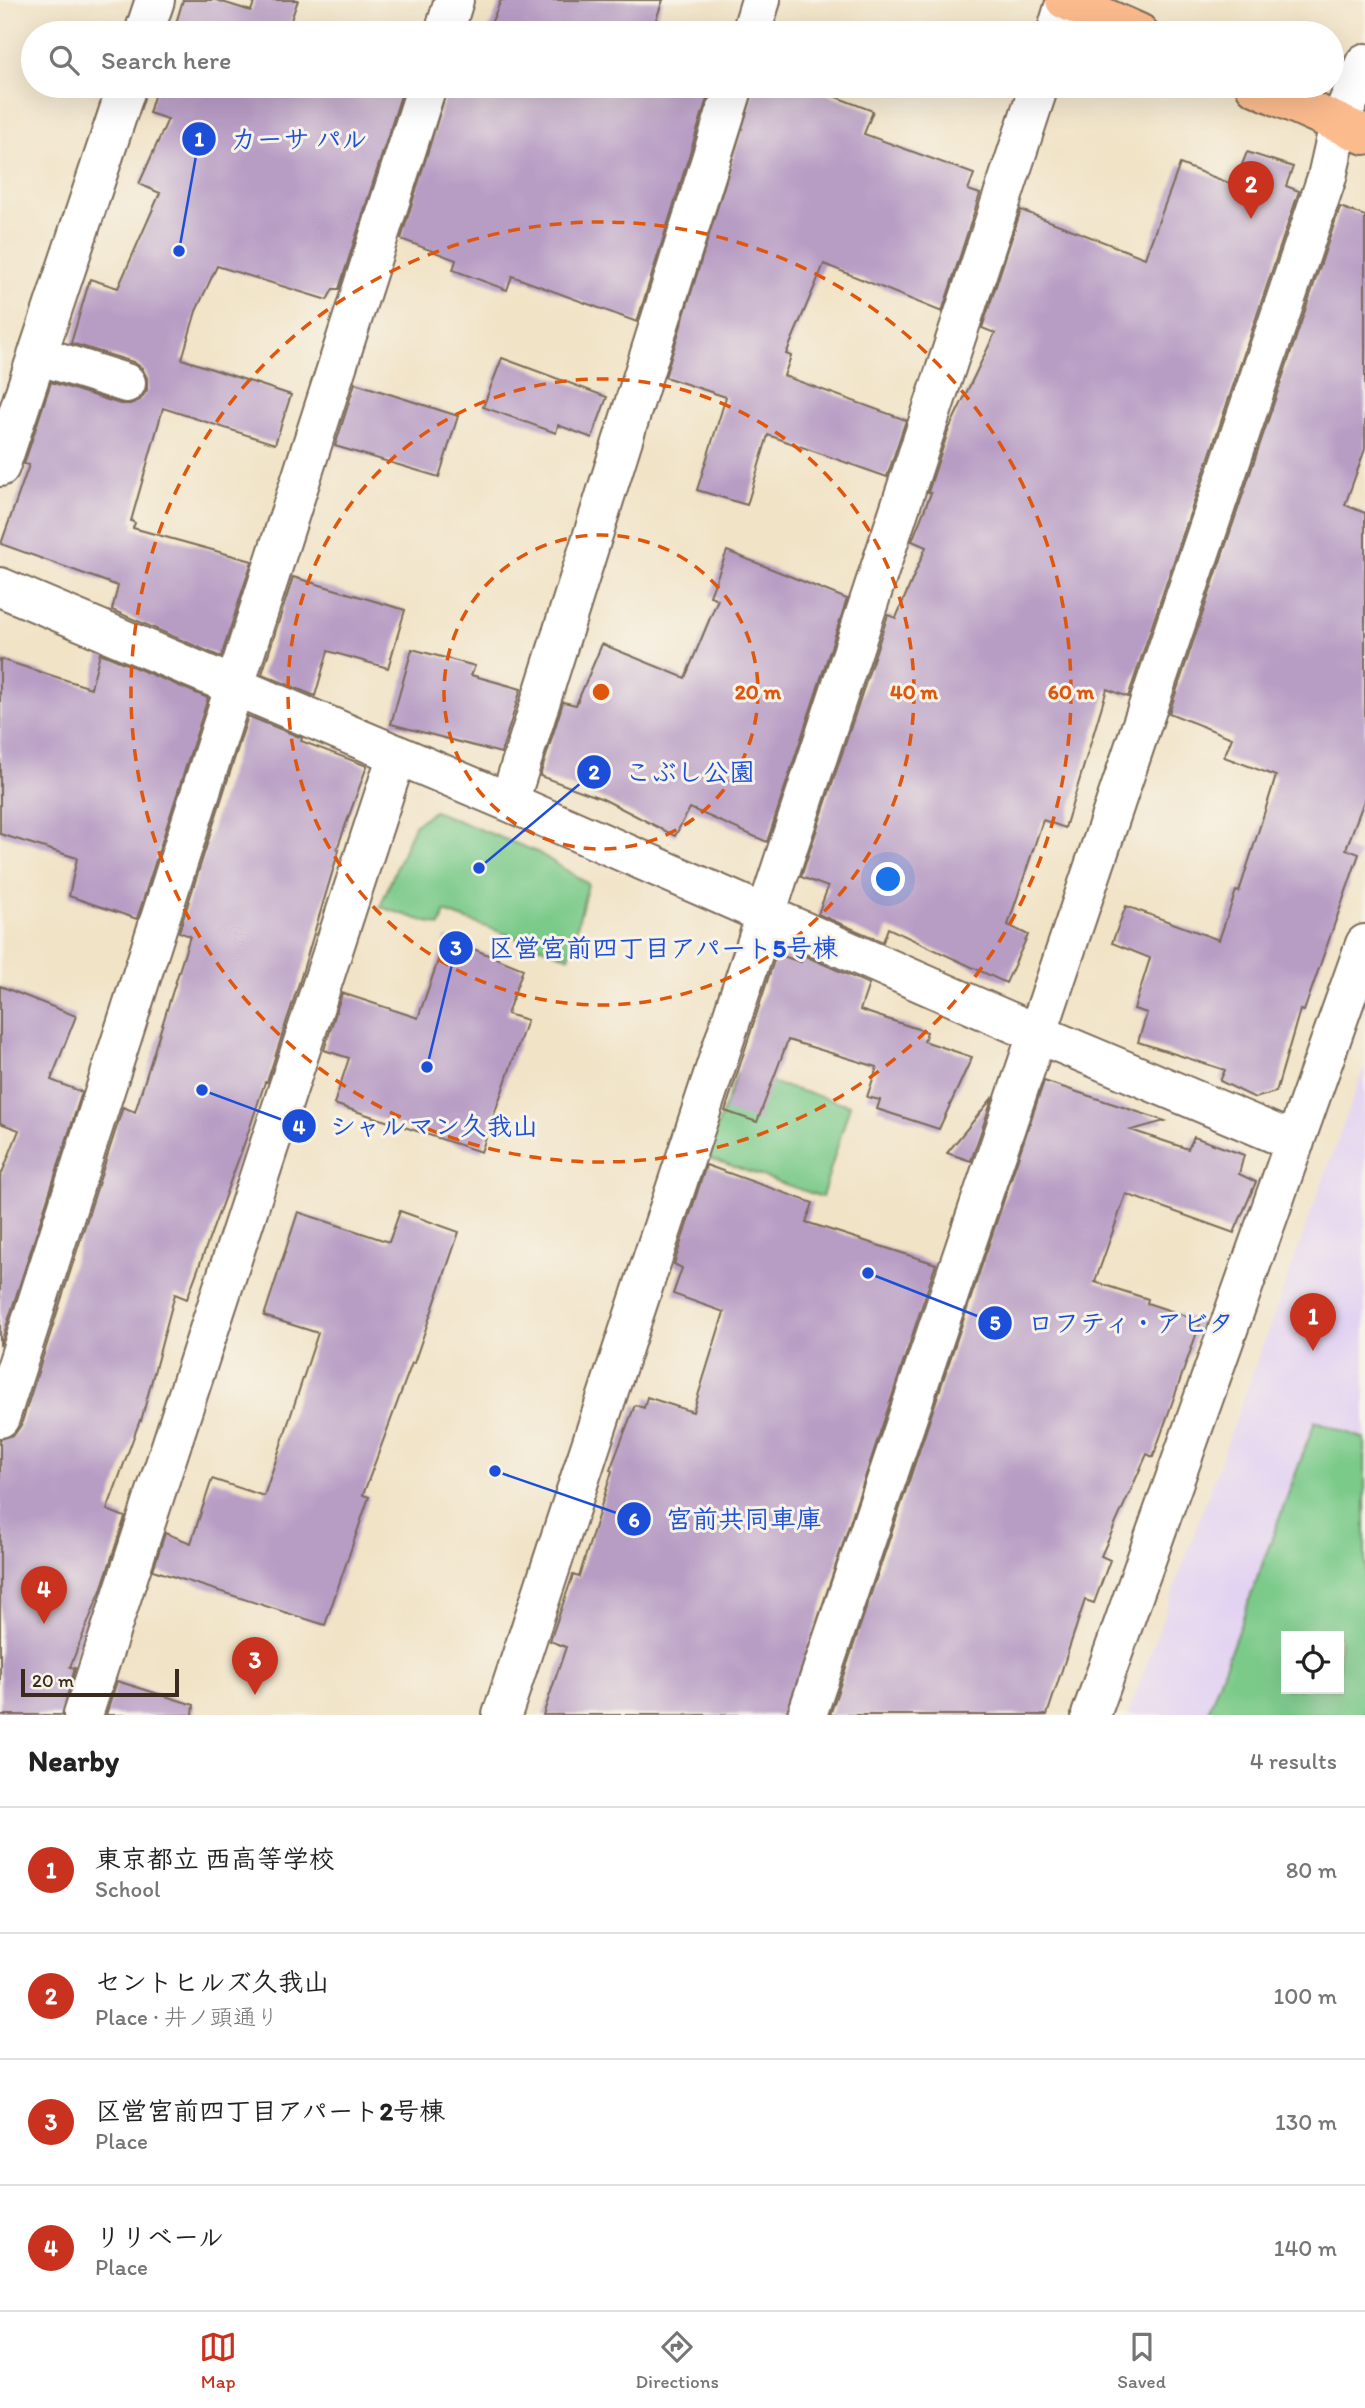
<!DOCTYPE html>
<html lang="en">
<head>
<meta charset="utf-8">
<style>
  body { margin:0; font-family:Itim,"Klee One",sans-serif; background:#f6f6f6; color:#222 }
  .controls { position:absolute; right:21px; bottom:21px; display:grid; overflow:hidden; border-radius:0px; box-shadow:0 7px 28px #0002 }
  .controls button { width:63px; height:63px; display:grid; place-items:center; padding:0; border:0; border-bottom:2px solid #e0e0e0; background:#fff; color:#222; font:35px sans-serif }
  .scale { position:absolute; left:21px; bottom:18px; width:158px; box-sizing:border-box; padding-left:7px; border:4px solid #3b2a1e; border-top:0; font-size:19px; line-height:24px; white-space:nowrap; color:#3b2a1e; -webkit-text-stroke:5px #f7f3e8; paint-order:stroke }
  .you { position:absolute; left:889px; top:880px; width:24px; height:24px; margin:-18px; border:5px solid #fff; border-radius:50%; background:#1a73e8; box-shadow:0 0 0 10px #1a73e833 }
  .badge { display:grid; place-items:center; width:46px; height:46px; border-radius:50%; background:#c8321e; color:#fff; font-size:23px; font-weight:700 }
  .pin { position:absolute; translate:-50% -58px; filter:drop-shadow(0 2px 4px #0008) }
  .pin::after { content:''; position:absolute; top:37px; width:24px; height:21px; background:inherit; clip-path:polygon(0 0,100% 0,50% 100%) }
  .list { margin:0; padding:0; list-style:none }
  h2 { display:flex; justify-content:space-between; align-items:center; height:91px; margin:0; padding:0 28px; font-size:30px }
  h2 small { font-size:23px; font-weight:400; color:#767676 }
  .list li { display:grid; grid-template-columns:46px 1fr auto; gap:21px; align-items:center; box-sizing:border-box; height:126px; padding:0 28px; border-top:2px solid #e0e0e0 }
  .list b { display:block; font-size:26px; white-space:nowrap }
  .list p { margin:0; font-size:23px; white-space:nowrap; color:#767676 }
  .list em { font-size:23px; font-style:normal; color:#767676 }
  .icon { flex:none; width:38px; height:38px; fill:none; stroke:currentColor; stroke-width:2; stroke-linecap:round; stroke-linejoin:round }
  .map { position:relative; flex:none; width:1365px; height:1715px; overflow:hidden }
  .search { position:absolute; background:#fff; box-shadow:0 7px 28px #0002; left:21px; right:21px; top:21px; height:77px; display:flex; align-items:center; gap:18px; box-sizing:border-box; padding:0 24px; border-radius:38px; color:#767676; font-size:26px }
  .sheet { height:595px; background:#fff }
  nav { display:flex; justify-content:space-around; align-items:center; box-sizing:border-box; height:98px; border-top:2px solid #e0e0e0; background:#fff; font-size:19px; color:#767676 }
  nav a { display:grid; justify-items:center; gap:4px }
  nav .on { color:#c8321e }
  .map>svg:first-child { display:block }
  .built { fill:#e3d3f2; fill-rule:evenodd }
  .green { fill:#7cca8a; stroke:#5c7a54; stroke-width:2; fill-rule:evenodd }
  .building { fill:#b79cc4 }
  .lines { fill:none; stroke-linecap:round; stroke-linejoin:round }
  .minor-casing { stroke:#7b6b59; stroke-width:42 }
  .major-casing { stroke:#7b6b59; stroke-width:42 }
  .minor { stroke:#fff; stroke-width:38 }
  .major { stroke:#fbbb8d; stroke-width:38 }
  .ring { fill:none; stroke:#df570d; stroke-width:3.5; stroke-dasharray:12 9 }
  .centre { fill:#df570d; stroke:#f7f3e8; stroke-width:3.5 }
  .ring-label { font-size:21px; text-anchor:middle; font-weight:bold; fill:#df570d; stroke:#f7f3e8; stroke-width:6; stroke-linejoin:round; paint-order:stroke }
  .leader { fill:none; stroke:#1d4ed8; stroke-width:2.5 }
  .callout-dot { fill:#1d4ed8; stroke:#f7f3e8; stroke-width:2.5 }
  .mark-label { font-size:21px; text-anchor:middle; font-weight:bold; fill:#fff }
  .callout-label { font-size:26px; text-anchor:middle; font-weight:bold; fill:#1d4ed8; stroke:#f7f3e8; stroke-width:6; stroke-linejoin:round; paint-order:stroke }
</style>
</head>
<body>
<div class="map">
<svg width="1365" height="1715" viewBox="0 0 1365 1715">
  <rect width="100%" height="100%" fill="#f7f3e8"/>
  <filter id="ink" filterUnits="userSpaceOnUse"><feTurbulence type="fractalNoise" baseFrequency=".0143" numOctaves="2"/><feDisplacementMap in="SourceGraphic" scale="14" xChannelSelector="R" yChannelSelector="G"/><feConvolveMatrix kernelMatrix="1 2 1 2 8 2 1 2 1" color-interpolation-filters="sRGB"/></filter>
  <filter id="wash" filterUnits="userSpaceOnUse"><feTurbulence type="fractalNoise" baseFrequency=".00686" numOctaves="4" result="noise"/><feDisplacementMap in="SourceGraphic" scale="28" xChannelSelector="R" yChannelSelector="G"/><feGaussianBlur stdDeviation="1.57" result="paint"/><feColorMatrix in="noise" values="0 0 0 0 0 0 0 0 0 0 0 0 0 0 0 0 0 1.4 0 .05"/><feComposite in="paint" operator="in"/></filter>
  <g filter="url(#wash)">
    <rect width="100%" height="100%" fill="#f1e3c6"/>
    <!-- built -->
    <path class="built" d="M1365,1065V1715H1128ZM1286,1636H1339V1689H1286Z"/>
    <!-- green -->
    <path class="green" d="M434,811L537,852L588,884L569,957L445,912L440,926L380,907L414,825Z
      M737,1073L850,1105L822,1197L706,1157Z
      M1315,1421L1365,1439V1715H1207ZM1339,1636V1689H1286V1636Z"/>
    <g id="blocks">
      <!-- building -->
      <path class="building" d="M183,0H216L251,11L255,0H298L290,23L296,24L294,33H173Z
        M501,0H663L651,33H487Z
        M157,86H404L339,289H333L327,300L217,266L196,311L182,359L291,395L275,444L163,408L131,521L135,523L133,528L252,561L221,657L112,610L118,586L1,544L29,465L24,464L51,382L120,404H130L140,400L147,390V378L142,368L133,362L71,343L90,279L118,288L160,193L139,184L168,119L149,113Z
        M448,86H711L637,322L512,276L507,290L453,270L456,260L401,239Z
        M755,86H807L873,111L864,134L974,174L968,190L980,194L942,312L824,264L786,354L791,356L784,376L906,420L887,477L768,435L747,505L697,490L726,397L665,377Z
        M1247,152L1293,167L1286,186L1299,191L1128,697L1107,689L1065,828L1043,820L1008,925L1028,935L1006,983L888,928L883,942L818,914L828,887L801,877L888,615L896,618L926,547L912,541L931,493L928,492L949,429L995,333L982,328L1021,210L1145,258L1180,164L1234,185Z
        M1340,207L1365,216V449L1345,505L1365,513V798L1346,849L1359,854L1304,1011L1300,1010L1276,1092L1255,1098L1220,1081L1225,1070L1138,1042L1147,1013L1134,1009L1150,958L1112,943L1126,906L1219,940L1236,891L1239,892L1276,776L1224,757L1232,738L1169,713Z
        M502,358L607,397L592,438L558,425L556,433L483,407Z
        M355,383L458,416L439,477L335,446Z
        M727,551L847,599L767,842L690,808L675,836L603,799L540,776L563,702L576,705L602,644L685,678L718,599L710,596Z
        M293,577L405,610L388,668L328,651L315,696L262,674Z
        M412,649L475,666L471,675L521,689L501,753L391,724Z
        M100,653L208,698L137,919L69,896L77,858L0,834V659L91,688Z
        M248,716L302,738L301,741L367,766L337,849L339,850L300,980L267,1082H265L247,1136L187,1299L175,1294L141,1421L140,1420L107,1510L125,1517L101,1590L70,1667L75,1668L62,1715H0V1439L14,1435L21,1425L123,1107L135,1112L190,936L179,932Z
        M446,938L523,969L507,1014L527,1020L481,1152L334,1104L349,1058L324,1050L342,993L418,1018Z
        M776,954L801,962L803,955L869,984L860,1010L927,1032L924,1041L972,1057L939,1129L877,1109L880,1100L867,1097L877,1067L788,1040L757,1122L725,1111Z
        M0,986L76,1016L51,1080L82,1092L0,1346V1178L19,1130L0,1123Z
        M1044,1081L1165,1121L1131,1130L1188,1149L1194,1137L1244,1155L1239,1174L1256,1182L1234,1233L1126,1194L1095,1282L1148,1299L1147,1303L1201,1321L1153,1457L1147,1454L1101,1556L1110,1560L1094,1603L1085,1600L1047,1715H830Z
        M993,1097L971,1161L947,1153Z
        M706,1165L813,1203L806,1222L936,1264L786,1715H543L566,1647L550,1641L573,1575L579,1577L612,1471L610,1470L635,1405L644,1408L647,1397L693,1412L724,1312L673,1294L682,1268L674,1264Z
        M400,1211L459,1232L414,1363H412L363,1495L369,1497L325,1625L153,1570L165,1533L191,1543L212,1479L264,1496L318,1333L264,1316L298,1212L389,1242Z
        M117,1681L194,1705L193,1715H106Z"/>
    </g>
  </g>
  <g filter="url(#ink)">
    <use href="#blocks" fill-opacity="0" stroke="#7b6b59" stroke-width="2"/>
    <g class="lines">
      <!-- minor casing -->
      <g class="minor-casing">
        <path id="minor" d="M144,33L155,0
          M444,33L454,0
          M751,33L761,0
          M1056,33L1066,0
          M37,355L126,383
          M0,467L127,86
          M0,587L509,802L1036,1033L1295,1142
          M509,802L734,86
          M0,1418L427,86
          M83,1715L397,755
          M502,1715L1039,86
          M807,1715L1327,177L1339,124L1365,63
          M1091,1715L1365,944"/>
      </g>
      <!-- major casing -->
      <g class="major-casing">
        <path id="major" d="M1065,0L1139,33
          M1255,86L1365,135"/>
      </g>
      <!-- minor -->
      <use href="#minor" class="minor"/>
      <!-- major -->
      <use href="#major" class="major"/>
    </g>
  </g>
  <!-- distance rings -->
  <g class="ring">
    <circle cx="601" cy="692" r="157"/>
    <circle cx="601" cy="692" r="313"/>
    <circle cx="601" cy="692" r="470"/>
  </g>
  <circle cx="601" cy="692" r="10" class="centre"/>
  <g class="ring-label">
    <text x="758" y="699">20 m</text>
    <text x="914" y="699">40 m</text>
    <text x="1071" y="699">60 m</text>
  </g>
  <!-- callouts -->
  <path class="leader" d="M179 251L199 139M479 868L594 772M427 1067L456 948M202 1090L299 1126M868 1273L995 1323M495 1471L634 1519"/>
  <g class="callout-dot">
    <circle cx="179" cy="251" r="7"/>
    <circle cx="479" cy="868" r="7"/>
    <circle cx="427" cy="1067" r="7"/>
    <circle cx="202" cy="1090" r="7"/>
    <circle cx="868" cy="1273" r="7"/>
    <circle cx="495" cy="1471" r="7"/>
    <circle cx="199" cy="139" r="18"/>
    <circle cx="594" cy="772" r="18"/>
    <circle cx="456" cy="948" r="18"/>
    <circle cx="299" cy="1126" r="18"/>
    <circle cx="995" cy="1323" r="18"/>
    <circle cx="634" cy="1519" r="18"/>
  </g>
  <g class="mark-label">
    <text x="199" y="146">1</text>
    <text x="594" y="779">2</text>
    <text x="456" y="955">3</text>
    <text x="299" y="1134">4</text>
    <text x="995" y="1330">5</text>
    <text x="634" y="1527">6</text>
  </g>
  <g class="callout-label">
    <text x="299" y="148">カーサ パル</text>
    <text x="690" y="781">こぶし公園</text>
    <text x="663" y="957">区営宮前四丁目アパート5号棟</text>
    <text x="434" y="1135">シャルマン久我山</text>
    <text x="1131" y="1332">ロフティ・アビタ</text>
    <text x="744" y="1528">宮前共同車庫</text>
  </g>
</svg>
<div class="controls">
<button><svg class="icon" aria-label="locate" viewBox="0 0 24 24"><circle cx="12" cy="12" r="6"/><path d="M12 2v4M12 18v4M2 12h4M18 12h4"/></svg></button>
</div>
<div class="scale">20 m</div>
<div class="you"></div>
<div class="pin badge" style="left:1313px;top:1351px">1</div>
<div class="pin badge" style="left:1251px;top:219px">2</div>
<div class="pin badge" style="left:255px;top:1695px">3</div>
<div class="pin badge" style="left:44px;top:1624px">4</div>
<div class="search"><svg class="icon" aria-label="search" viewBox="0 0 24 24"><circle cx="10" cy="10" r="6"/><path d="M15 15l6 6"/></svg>Search here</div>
</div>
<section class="sheet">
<h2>Nearby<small>4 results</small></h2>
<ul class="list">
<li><span class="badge">1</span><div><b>東京都立 西高等学校</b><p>School</p></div><em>80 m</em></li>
<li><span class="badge">2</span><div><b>セントヒルズ久我山</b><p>Place · 井ノ頭通り</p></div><em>100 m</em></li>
<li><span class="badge">3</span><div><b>区営宮前四丁目アパート2号棟</b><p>Place</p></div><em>130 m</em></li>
<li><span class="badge">4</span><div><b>リリベール</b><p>Place</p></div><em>140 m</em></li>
</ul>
</section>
<nav>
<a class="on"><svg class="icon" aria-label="map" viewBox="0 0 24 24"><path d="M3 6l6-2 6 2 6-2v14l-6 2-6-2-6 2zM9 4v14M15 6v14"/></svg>Map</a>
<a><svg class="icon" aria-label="directions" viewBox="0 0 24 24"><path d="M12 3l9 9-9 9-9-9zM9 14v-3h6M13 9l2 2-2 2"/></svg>Directions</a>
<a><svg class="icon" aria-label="saved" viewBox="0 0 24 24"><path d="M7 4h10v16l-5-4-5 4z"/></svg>Saved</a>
</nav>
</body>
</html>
